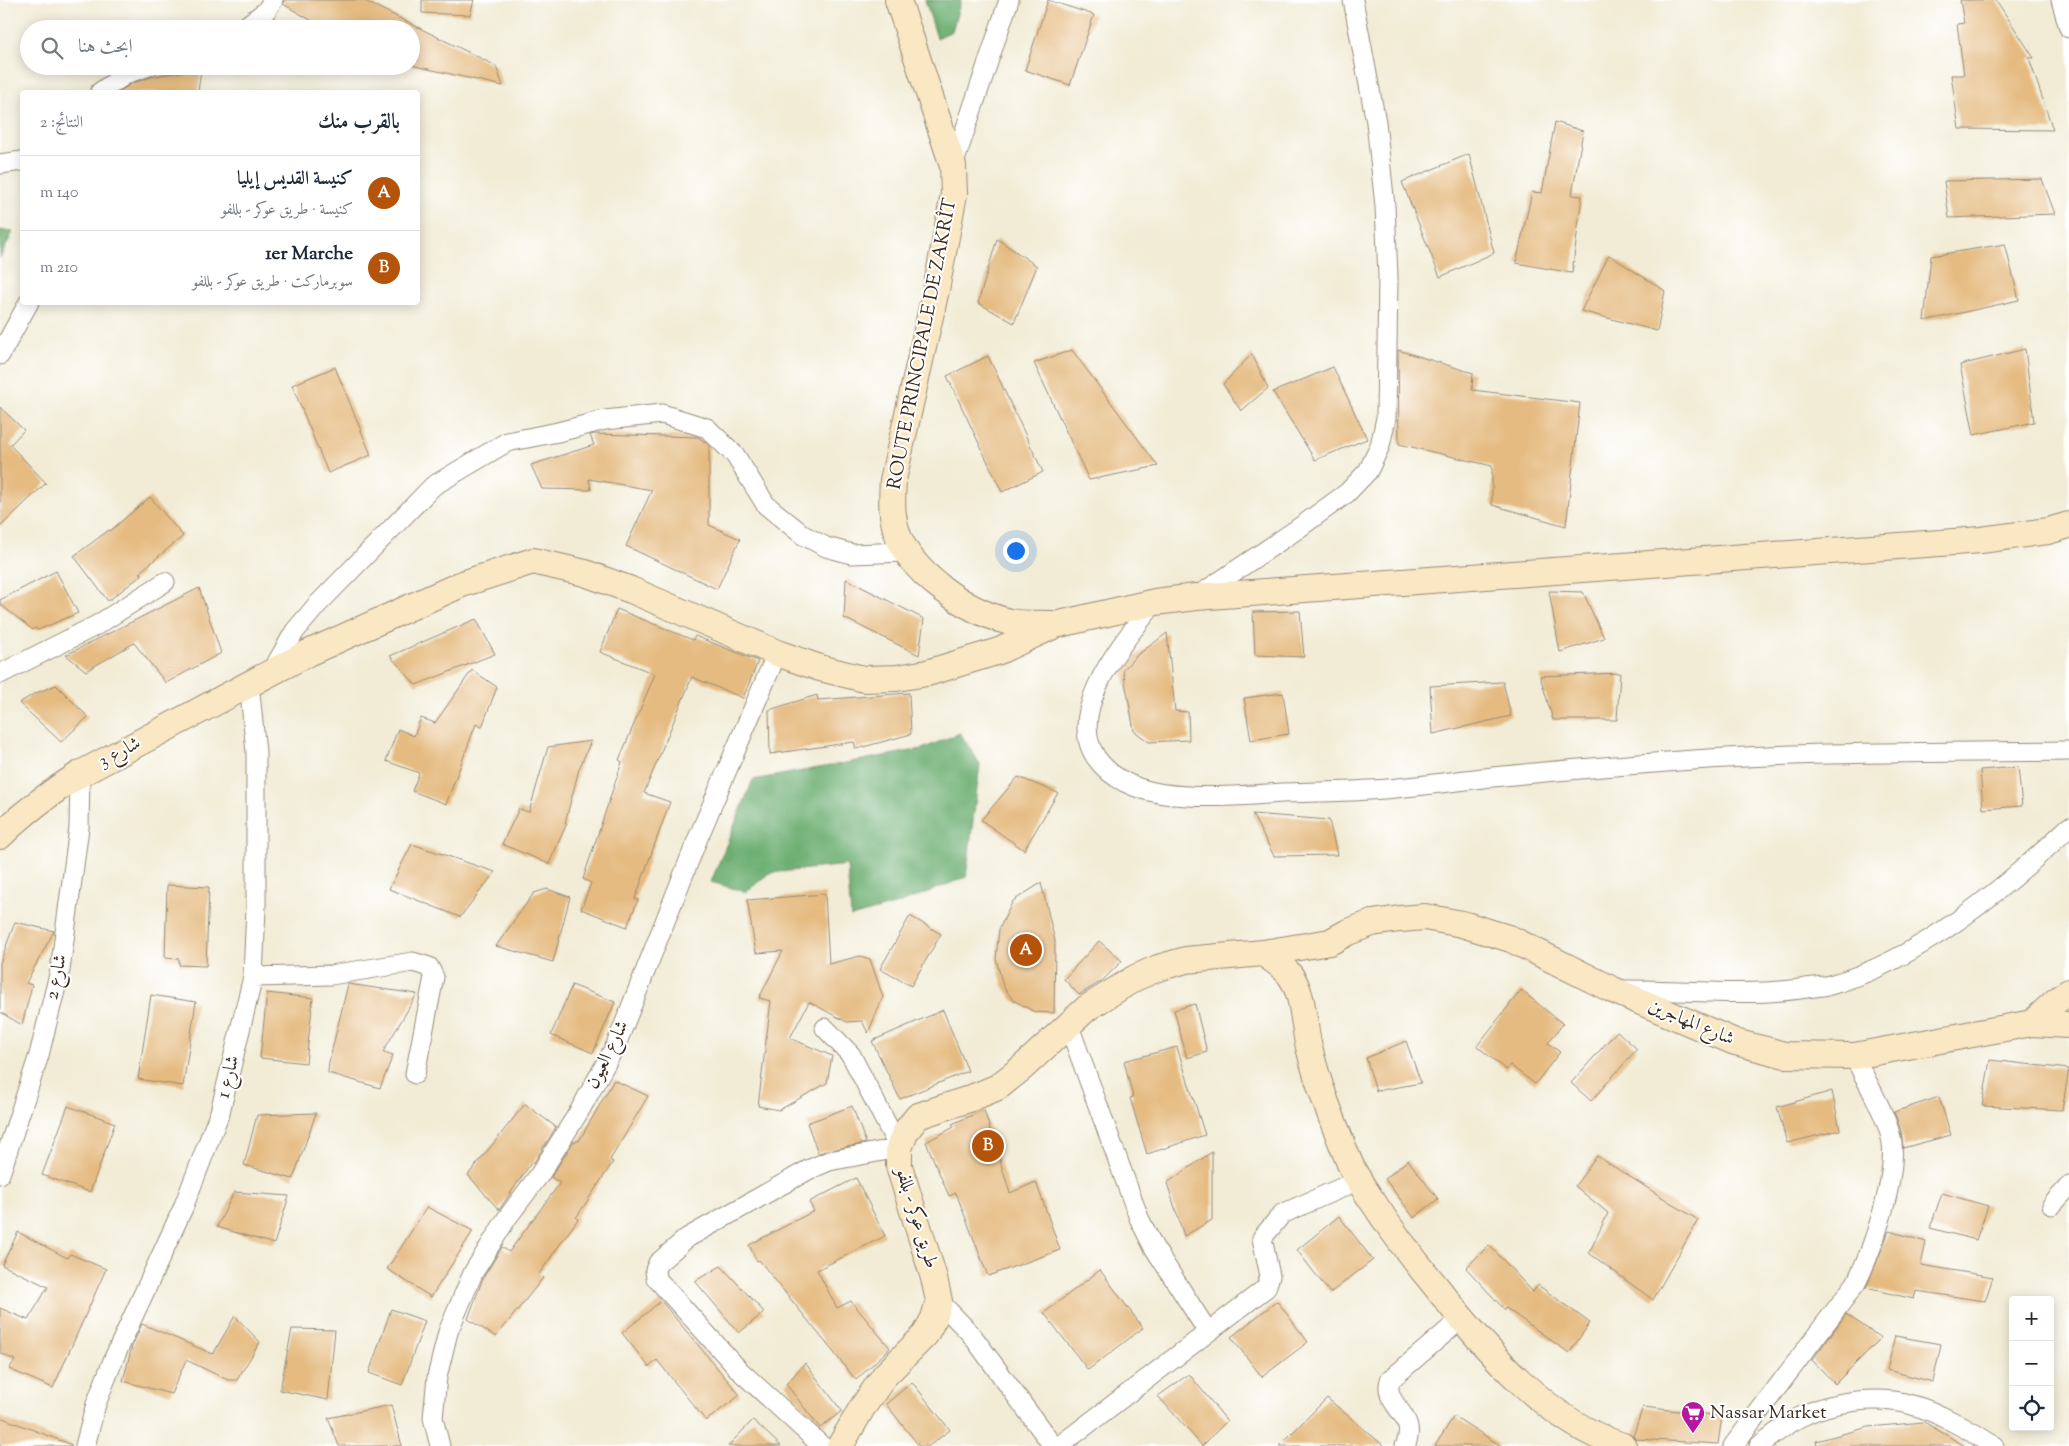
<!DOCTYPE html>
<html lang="ar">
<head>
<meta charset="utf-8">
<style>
  body { margin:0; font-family:"Sorts Mill Goudy",Amiri,serif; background:#f6f6f7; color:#1f2937; direction:rtl }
  .controls { position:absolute; right:15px; bottom:15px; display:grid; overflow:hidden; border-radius:5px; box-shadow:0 2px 12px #0003 }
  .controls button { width:45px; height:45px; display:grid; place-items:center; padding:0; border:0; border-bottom:1px solid #e0e1e3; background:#fff; color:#1f2937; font:25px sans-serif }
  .you { position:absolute; left:1015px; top:550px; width:18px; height:18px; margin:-12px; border:4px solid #fff; border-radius:50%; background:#1a73e8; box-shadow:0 0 0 8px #1a73e833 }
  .badge { display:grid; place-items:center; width:32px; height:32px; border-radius:50%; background:#b45309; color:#fff; font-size:16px; font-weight:700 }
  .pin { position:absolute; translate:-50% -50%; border:2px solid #fff; box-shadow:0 1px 5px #0006 }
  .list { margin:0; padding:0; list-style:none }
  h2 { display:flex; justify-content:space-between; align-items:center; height:65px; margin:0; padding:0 20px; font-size:21px }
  h2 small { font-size:16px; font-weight:400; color:#747a83 }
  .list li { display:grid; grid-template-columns:32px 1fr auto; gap:15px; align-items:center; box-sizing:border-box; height:75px; padding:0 20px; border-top:1px solid #e0e1e3 }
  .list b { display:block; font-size:19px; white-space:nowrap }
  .list p { margin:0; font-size:16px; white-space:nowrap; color:#747a83 }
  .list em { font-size:16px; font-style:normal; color:#747a83 }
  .icon { flex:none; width:28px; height:28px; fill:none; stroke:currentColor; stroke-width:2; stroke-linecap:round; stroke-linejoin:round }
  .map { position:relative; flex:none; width:2069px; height:1446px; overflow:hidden; direction:ltr }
  .search { position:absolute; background:#fff; box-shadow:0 2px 12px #0003; left:20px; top:20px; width:400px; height:55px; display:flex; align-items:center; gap:12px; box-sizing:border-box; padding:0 18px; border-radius:28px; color:#747a83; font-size:19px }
  .panel { position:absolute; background:#fff; box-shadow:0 2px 12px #0003; left:20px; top:90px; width:400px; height:215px; border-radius:5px; direction:rtl }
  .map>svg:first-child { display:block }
  .forest { fill:#6daf72; stroke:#546c48 }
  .building { fill:#e5bb81 }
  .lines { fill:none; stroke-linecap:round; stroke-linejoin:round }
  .street-casing { stroke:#968b7a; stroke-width:21 }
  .secondary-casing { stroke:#968b7a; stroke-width:28 }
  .street { stroke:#fff; stroke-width:19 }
  .secondary { stroke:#fae7c3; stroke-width:26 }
  .labels { text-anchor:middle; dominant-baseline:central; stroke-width:4; stroke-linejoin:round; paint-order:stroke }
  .street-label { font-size:19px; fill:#3b2a1e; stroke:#fff }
  .poi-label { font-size:19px; fill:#3b2a1e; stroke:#fff; text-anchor:start }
</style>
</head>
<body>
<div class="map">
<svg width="2069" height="1446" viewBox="0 0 2069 1446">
  <rect width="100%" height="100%" fill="#fff"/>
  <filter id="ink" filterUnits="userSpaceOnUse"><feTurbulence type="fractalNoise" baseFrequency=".02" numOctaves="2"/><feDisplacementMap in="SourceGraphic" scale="10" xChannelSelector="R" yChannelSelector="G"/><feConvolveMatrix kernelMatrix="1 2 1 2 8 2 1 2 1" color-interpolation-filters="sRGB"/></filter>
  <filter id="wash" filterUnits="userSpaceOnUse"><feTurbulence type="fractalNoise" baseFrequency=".0096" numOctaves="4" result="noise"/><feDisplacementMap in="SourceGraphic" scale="20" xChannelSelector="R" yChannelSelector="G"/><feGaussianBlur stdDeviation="1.12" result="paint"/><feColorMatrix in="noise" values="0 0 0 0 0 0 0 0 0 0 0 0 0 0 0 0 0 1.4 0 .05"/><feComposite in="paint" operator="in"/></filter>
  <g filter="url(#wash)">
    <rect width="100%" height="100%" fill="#f2ecd6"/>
    <!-- forest -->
    <path class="forest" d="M925,0H961L952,31L937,38Z
      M0,230L13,232L0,258Z
      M960,733L980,764L966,877L898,904L851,917L847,865L769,873L746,892L711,882L753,780L922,749Z"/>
    <g id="blocks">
      <!-- building -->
      <path class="building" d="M284,0H363L496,66L503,86L411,65V29H326L283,4Z
        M422,0H474L470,15L422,13Z
        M1048,0L1094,15L1070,85L1025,70Z
        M1960,0H1996L2034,58H2029L2053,130L1959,129L1951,75H1964L1957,24L1964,23Z
        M201,69L198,92H119L133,83L154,76Z
        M1555,122L1583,131L1572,195L1582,196L1572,273L1516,263L1532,192L1542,193Z
        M1469,154L1494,253L1440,277L1402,182Z
        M2042,179L2055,214L1949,218L1944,181Z
        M997,239L1037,266L1014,323L978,303Z
        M2005,244L2019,300L1924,321L1931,256Z
        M1609,255L1665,291L1657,331L1581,311Z
        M2025,349L2034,422L1974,435L1960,365Z
        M1072,350L1158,466L1089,480L1034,363Z
        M1398,350L1473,373L1472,390L1580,403L1566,526L1492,505V466L1399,444Z
        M1252,354L1268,388L1241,411L1223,384Z
        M988,356L1043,472L1002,492L947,376Z
        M335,367L371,455L328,473L292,385Z
        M1333,367L1367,439L1315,460L1273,392Z
        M0,407L24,430L10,445L46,483L0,527Z
        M594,434L698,437L709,445V525L740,539L717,589L626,546L652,490L589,479L591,490L542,489L531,465L594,445L590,435Z
        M150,497L183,536L140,572L142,575L108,601L74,556L109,530L110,531Z
        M56,571L78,613L38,630L35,628L33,630L0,604V600Z
        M846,579L924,619L919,655L844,618Z
        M199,588L221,653L166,683L134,643L86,671L66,655Z
        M1549,591L1583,592L1604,638L1560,652Z
        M617,609L693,640L695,636L758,661L743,698L692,677L644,793L670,802L635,899L638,900L627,927L581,909L591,883L583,879L622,762L619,760L655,674L600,652Z
        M1300,611L1304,657L1255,655L1253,612Z
        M476,619L495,654L416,685L390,656Z
        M1167,633L1175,711L1188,712L1189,740L1149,742L1134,731L1123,670L1136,656Z
        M472,670L497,687L482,727L476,724L446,804L412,791L419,773L386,761L398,729L414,736L421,718L435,723Z
        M1620,673L1617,720H1553L1540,676Z
        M1503,682L1511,716L1433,734L1430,686Z
        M56,685L88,717L61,742L19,703L34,694Z
        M909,693L911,734L856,749L854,742L770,754L769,710L817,695L818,700Z
        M1283,693L1289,734L1251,740L1244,698Z
        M591,741L579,769L565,823H567L549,864L502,844L519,809L529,812L548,747Z
        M2018,767L2022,806L1983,809L1980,770Z
        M1018,777L1058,793L1024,850L981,820Z
        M1252,814L1329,820L1337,855L1274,856Z
        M412,844L495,872L460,917L389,889Z
        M1041,883L1055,941L1054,1013L1035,1012L1013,1000L1003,986L996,959L999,929L1013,901Z
        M167,885L209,887L206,966L179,965V959L165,958Z
        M547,889L570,897L553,962L496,946L534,893Z
        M825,894L829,964L860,956L870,959L883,997L868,1033L862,1021L847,1022L809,1002L790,1038L832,1056L827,1083L779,1110L758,1106L771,1001L759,998L783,951L756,953L747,900Z
        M910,916L941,934L911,986L880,969Z
        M15,922L54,931L26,983L32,985L22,1025L0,1012V963Z
        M1099,941L1122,961L1103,980L1079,995L1064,979Z
        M348,984L417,994L383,1052L393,1055L380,1088L328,1073L329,1062Z
        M572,985L615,1002L593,1053L551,1035Z
        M1521,990L1563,1024L1548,1043L1560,1052L1535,1084L1510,1065L1506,1070L1477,1046Z
        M267,993L313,998L306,1063L260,1058Z
        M151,995L196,1002L183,1086L138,1079Z
        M1195,1004L1207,1052L1187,1058L1174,1010Z
        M943,1010L968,1071L900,1099L872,1041Z
        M1617,1031L1637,1049L1591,1101L1571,1083Z
        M1406,1041L1421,1083L1376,1091L1366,1058Z
        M1177,1047L1205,1135L1147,1154L1130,1098L1133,1097L1124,1061Z
        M1990,1060L2069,1069L2062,1110L1982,1106Z
        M614,1080L648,1096L610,1160L613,1162L576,1218L578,1219L539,1274L543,1278L496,1337L468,1319L483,1278L502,1247L509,1252L560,1183L551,1177L574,1141L576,1142L577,1140L579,1141Z
        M1832,1091L1840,1130L1787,1143L1777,1107Z
        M1939,1097L1951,1135L1903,1148L1901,1131L1894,1112Z
        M525,1104L556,1127L533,1164L531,1163L499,1210L468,1175Z
        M68,1106L115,1123L90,1192L42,1175Z
        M852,1106L866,1143L818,1153L807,1123Z
        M984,1110L1010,1193L1036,1182L1060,1250L988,1276L956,1193L949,1196L926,1142L954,1127L952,1124Z
        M316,1113L293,1179L244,1165L257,1115Z
        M1212,1152V1220L1184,1236L1167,1183Z
        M1597,1156L1698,1220L1653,1300L1589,1253L1608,1213L1575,1186Z
        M1408,1160L1438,1199L1414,1218L1385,1179Z
        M856,1178L885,1236L817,1270L837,1308L851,1301L890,1348L856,1380L759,1260L757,1261L749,1245L814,1211L809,1202Z
        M234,1192L289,1196L274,1244L217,1227Z
        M1942,1193L1988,1206L1976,1240L1930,1228Z
        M427,1207L473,1231L431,1297L387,1269Z
        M1339,1216L1373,1260L1330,1293L1297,1250Z
        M1889,1231L1926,1242L1921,1265L1993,1277L1985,1301L1916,1291L1914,1299L1866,1288Z
        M18,1232L67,1258L70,1254L106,1269L53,1388L9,1369L15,1360L0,1353V1308L28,1320L48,1287L2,1265Z
        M1489,1245L1533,1292L1538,1285L1590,1323L1569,1353L1506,1308L1505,1310L1466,1268Z
        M721,1266L764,1312L739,1333L695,1281Z
        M1100,1270L1143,1328L1088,1370L1044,1313Z
        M661,1301L740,1395L706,1421L657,1360L649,1367L622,1333Z
        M1277,1301L1308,1342L1262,1377L1231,1337Z
        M391,1309L425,1321L402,1385L369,1373Z
        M1846,1314L1881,1338L1835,1384L1812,1360Z
        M235,1316L260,1342L237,1380H228L186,1360L171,1394L123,1381L132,1346L142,1324L213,1354Z
        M292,1329L335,1330L328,1400L280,1390Z
        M1895,1336L1941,1344L1933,1382L1887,1370Z
        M805,1363L842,1411L820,1428L786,1384Z
        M1189,1374L1227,1421L1202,1446L1158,1396Z
        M912,1382L950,1430L929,1446H919L886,1404Z
        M1327,1398L1384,1446H1279Z
        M391,1405L402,1446H339L328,1418Z
        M1643,1407L1722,1416L1718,1444L1636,1439L1633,1436Z
        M1454,1416L1501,1446H1435Z
        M0,1417L72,1445L71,1446H0Z
        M753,1420L781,1446H728Z
        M1924,1422L1965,1446H1817L1816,1441L1869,1427Z"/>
    </g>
  </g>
  <g filter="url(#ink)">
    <use href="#blocks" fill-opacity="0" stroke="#968b7a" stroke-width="1"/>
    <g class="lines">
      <!-- street casing -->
      <g class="street-casing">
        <path id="street" d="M2061,0L2069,28
          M242,29L266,11L273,0
          M100,92L128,73L149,66
          M0,164L22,161
          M953,166L1009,0
          M0,355L29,302
          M1198,596L1296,530L1347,493L1368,471L1380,446L1386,418L1388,277L1385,206L1376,122L1353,0
          M1155,602C1125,640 1057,717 1102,765C1123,788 1158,795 1188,796C1219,798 1251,795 1281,793C1311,792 1340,792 1369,790C1414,788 1458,780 1503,776C1553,771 1604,767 1654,763C1792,751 1931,753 2069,751
          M272,671L295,631L317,605L433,486L507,442L558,432L605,420L662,414L707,428L735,455L766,505L803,535L826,547L852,554L905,552
          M0,674L97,625L165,582
          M253,977L331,975L413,962L429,967L434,977L415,1074
          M1621,990C1680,989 1741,997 1800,989C1809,987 1820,987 1830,985C1918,961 2004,889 2069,827
          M1069,1026L1139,1218L1153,1246L1208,1332
          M0,1174L39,1055L60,970L79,828L80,774
          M2052,1205L2069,1186
          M939,1301L971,1334L1053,1446
          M85,1446L96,1404L114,1358L183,1208L220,1112L253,977L256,908V752L249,683
          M440,1446L433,1418L437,1377L448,1332L473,1273L507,1218L540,1174L580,1110L616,1045L698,838L777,653
          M822,1446L740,1371L656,1278L655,1270L658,1263L687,1238L808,1170L829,1161L899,1148L851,1055L825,1028
          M1059,1446L1266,1288L1270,1276L1262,1238L1282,1214L1359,1180
          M1405,1446C1420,1414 1382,1407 1390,1380L1461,1319
          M1733,1446L1856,1283C1873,1249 1896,1181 1892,1143C1889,1119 1865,1079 1854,1056
          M1759,1446C1772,1436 1785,1425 1800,1417C1831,1401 1878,1395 1912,1405C1936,1411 1973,1432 1994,1446"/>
      </g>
      <!-- secondary casing -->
      <g class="secondary-casing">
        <path id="secondary" d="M898,0L953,166L954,194L936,290L893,480C892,497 891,513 896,529C908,573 968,612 1010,622C1023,625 1039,623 1052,624
          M0,836C24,812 51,792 80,774L308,653L462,584L533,561L585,573L631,590L777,653L820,668L864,679L897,678L927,673L999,651L1055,625L1155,602L1196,597L1981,540L2048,531L2069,525
          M1263,953C1273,960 1283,966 1290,975C1305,996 1303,1027 1310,1051C1319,1088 1334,1124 1348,1159C1356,1180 1371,1198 1383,1217C1400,1242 1419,1266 1438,1289C1486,1350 1547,1422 1623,1446
          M2032,1023L2056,1001L2069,992
          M840,1446L862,1408L885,1375L925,1335L934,1318L939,1301L934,1278L899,1166V1148L906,1131L918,1116L969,1099L998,1087L1023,1067L1087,1008L1135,978L1158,968L1186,960L1263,953L1330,942L1348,932L1372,923L1400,919L1425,917L1462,924L1511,939L1613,990L1735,1042L1785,1055L1854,1056L2032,1023L2069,1025"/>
      </g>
      <!-- street -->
      <use href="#street" class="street"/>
      <!-- secondary -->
      <use href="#secondary" class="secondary"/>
    </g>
  </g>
  <!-- icons -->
  <defs>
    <g id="supermarket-pin" transform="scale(1.25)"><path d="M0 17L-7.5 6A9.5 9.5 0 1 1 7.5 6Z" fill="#b5179e" stroke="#fff"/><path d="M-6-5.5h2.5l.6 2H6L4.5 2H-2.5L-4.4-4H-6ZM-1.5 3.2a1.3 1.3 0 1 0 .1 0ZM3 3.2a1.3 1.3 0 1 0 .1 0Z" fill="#fff"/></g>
  </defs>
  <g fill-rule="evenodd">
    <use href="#supermarket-pin" x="1693" y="1413"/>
  </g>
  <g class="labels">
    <!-- street labels -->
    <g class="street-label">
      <text transform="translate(923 344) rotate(-79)">ROUTE PRINCIPALE DE ZAKRÎT</text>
      <text transform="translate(120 753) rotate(-28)">شارع 3</text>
      <text transform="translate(57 977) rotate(-78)">شارع 2</text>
      <text transform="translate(1691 1023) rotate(23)">شارع المهاجرين</text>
      <text transform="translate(608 1055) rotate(-64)">شارع العيون</text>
      <text transform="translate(229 1077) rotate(-76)">شارع 1</text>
      <text transform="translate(916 1218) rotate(73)">طريق عوكر - بللفو</text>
    </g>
    <!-- poi labels -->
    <g class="poi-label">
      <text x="1710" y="1413">Nassar Market</text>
    </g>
  </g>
</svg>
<div class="controls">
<button>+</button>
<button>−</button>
<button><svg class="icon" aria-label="locate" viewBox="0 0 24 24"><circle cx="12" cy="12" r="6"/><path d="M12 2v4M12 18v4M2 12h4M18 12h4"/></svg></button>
</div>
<div class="you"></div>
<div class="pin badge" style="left:1026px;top:950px">A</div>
<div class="pin badge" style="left:988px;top:1146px">B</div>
<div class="search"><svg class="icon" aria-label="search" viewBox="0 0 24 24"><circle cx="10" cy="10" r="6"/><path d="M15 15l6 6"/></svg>ابحث هنا</div>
<section class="panel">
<h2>بالقرب منك<small>النتائج: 2</small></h2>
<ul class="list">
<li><span class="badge">A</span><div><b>كنيسة القديس إيليا</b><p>كنيسة · طريق عوكر - بللفو</p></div><em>140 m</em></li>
<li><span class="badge">B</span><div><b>1er Marche</b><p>سوبرماركت · طريق عوكر - بللفو</p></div><em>210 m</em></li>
</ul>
</section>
</div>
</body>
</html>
